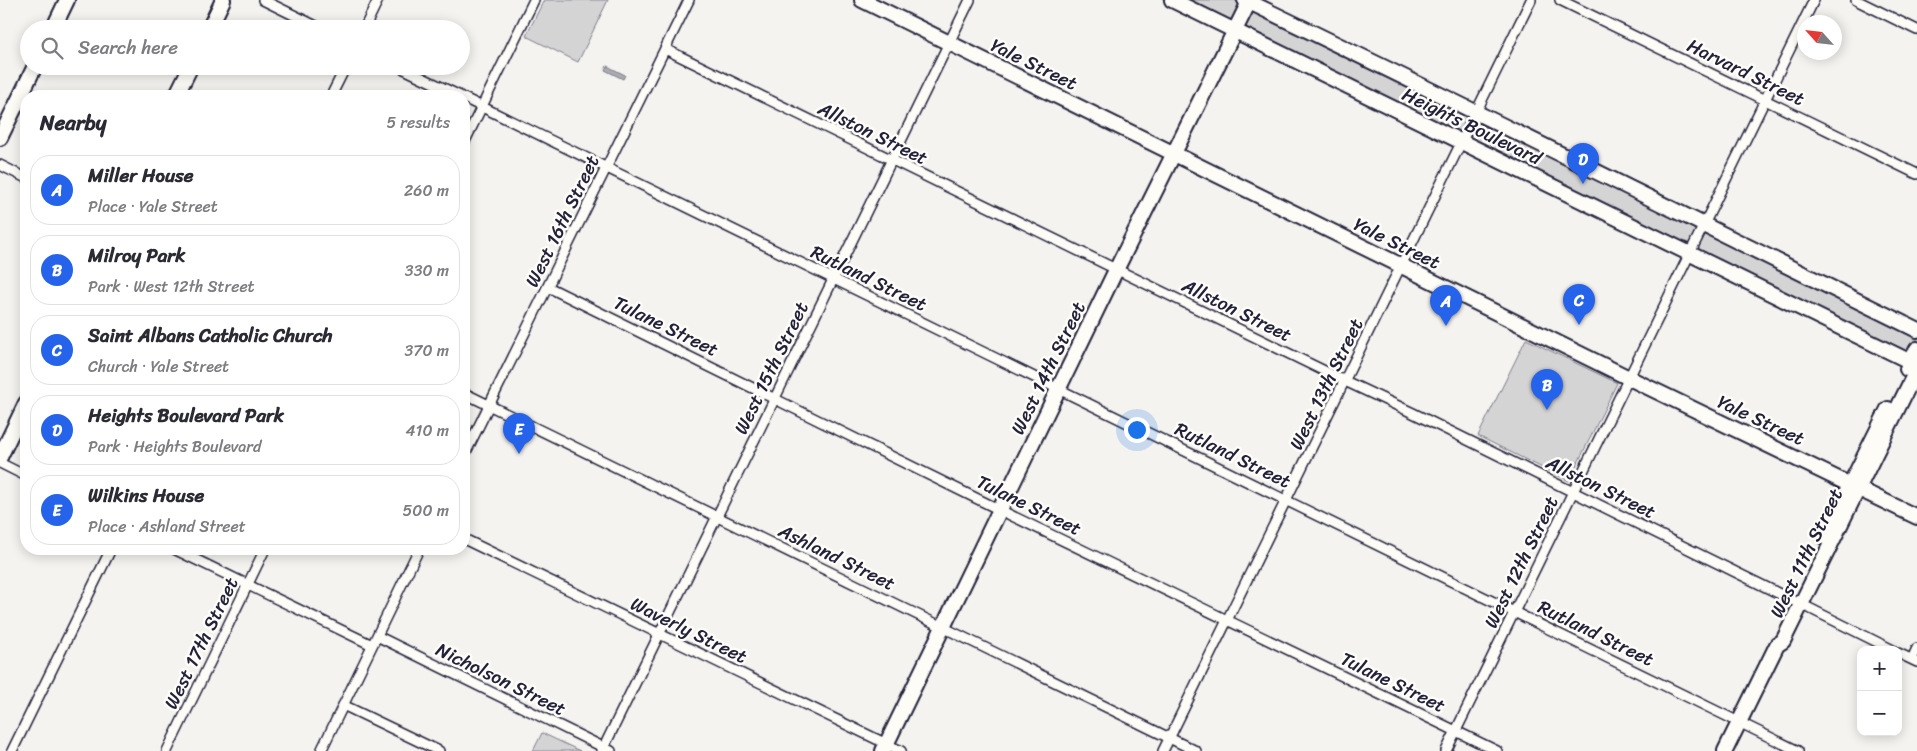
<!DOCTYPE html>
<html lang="en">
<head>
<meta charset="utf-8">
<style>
  body { margin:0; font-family:Sriracha,sans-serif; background:#f2f2f3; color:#2b2b33 }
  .controls { position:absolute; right:15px; bottom:15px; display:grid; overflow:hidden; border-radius:10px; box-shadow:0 2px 12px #0003 }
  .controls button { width:45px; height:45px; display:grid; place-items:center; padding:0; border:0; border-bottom:1px solid #e1e1e2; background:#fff; color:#2b2b33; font:25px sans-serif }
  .compass { position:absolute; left:1797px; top:15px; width:45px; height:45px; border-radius:50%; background:#fff; box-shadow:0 2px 12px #0003; rotate:297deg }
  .you { position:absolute; left:1136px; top:429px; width:18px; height:18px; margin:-12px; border:4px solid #fff; border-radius:50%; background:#1a73e8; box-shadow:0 0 0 8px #1a73e833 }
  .badge { display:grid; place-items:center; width:32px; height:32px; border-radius:50%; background:#2563eb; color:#fff; font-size:16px; font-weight:700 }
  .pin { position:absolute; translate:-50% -41px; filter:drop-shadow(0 1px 2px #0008) }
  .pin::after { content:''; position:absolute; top:26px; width:18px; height:15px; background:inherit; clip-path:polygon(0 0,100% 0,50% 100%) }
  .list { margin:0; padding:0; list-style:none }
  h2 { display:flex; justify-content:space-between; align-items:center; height:65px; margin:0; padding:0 20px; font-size:21px }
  h2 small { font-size:16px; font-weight:400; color:#7c7c81 }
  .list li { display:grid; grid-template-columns:32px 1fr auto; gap:15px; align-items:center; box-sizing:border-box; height:70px; margin:0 10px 10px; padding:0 10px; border:1px solid #e1e1e2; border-radius:20px }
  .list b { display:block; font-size:19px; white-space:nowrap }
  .list p { margin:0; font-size:16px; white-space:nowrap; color:#7c7c81 }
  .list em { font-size:16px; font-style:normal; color:#7c7c81 }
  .icon { flex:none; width:28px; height:28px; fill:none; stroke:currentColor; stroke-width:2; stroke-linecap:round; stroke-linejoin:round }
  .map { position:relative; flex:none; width:1917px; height:751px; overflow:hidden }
  .search { position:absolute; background:#fff; box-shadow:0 2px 12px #0003; left:20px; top:20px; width:450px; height:55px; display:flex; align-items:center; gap:12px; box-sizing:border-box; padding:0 18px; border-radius:28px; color:#7c7c81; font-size:19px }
  .panel { position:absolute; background:#fff; box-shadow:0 2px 12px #0003; left:20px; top:90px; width:450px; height:465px; border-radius:20px }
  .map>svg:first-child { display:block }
  .green { fill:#d5d4d5; stroke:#7c7b88 }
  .water { fill:#acacb2; stroke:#757582 }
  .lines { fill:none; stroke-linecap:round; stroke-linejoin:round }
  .street-casing { stroke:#22223b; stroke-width:12 }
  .secondary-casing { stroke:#22223b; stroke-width:18 }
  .street { stroke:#fdfcf7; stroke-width:9 }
  .secondary { stroke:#fdfcf7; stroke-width:14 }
  .labels { text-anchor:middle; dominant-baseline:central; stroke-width:5; stroke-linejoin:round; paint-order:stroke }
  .street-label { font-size:19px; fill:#22223b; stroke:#fdfcf7 }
</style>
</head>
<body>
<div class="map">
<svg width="1917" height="751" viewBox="0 0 1917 751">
  <rect width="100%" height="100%" fill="#f4f3ef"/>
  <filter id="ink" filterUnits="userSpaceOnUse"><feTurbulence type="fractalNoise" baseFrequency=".02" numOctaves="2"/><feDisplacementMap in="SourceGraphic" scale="10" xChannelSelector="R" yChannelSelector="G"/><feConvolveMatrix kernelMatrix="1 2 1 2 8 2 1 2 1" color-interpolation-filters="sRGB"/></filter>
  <g filter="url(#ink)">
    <!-- green -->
    <path class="green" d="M544,0H608L578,62L526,36Z
      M1182,0H1234L1478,119L1708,235L1917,334V358Z
      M1526,339L1617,383L1569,481L1478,436Z
      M542,733L580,751H533Z"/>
    <!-- water -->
    <path class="water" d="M607,66L625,75L623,79L605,70Z"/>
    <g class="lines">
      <!-- street casing -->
      <g class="street-casing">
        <path id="street" d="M263,0L322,29
          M1560,0L1917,174
          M1856,0L1917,30
          M364,29L378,0
          M665,49L1345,381L1413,413L1794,601
          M398,66L460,96
          M331,96L346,66
          M464,98L1798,751
          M464,143L534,0
          M0,165L26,178
          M548,287L1000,510L1497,751
          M464,393L1196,751
          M464,456L689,0
          M0,463L26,476
          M464,539L901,751
          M174,549L372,645
          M1801,604L1893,650
          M377,636L611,751
          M1898,653L1917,662
          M1912,659L1917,648
          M343,705L439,751
          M12,751L111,549
          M167,751L265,549
          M321,751L419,549
          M602,751L970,0
          M1163,751L1531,0
          M1446,751L1814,0"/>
      </g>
      <!-- secondary casing -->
      <g class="secondary-casing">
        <path id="secondary" d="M862,0L1629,378L1917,517
          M1172,0L1917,365
          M1245,0C1470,108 1693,220 1917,330
          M53,29L67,0
          M209,29L223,0
          M176,96L191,66
          M0,138L35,66
          M1907,369L1917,349
          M0,457L26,403
          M1824,537L1888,409
          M883,751L1116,270L1250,0
          M1725,751L1777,645L1783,641L1917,369"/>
      </g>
      <!-- street -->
      <use href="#street" class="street"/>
      <!-- secondary -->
      <use href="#secondary" class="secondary"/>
    </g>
  </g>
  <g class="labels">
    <!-- street labels -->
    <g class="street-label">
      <text transform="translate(1034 64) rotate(26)">Yale Street</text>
      <text transform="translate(1746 72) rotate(26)">Harvard Street</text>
      <text transform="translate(1472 126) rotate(26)">Heights Boulevard</text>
      <text transform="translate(873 133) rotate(26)">Allston Street</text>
      <text transform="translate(562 221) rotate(-64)">West 16th Street</text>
      <text transform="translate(1397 243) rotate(26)">Yale Street</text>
      <text transform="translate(869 278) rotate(26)">Rutland Street</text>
      <text transform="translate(1237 310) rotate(26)">Allston Street</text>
      <text transform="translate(666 326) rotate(26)">Tulane Street</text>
      <text transform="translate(771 368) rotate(-64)">West 15th Street</text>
      <text transform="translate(1048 368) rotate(-64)">West 14th Street</text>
      <text transform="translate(1326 384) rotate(-64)">West 13th Street</text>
      <text transform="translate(1761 420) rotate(25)">Yale Street</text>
      <text transform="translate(1233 455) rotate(26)">Rutland Street</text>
      <text transform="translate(1601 487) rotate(26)">Allston Street</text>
      <text transform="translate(1029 505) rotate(26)">Tulane Street</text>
      <text transform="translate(1806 553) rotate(-64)">West 11th Street</text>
      <text transform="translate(837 557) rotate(26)">Ashland Street</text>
      <text transform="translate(1521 562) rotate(-64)">West 12th Street</text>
      <text transform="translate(689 630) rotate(26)">Waverly Street</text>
      <text transform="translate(1596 633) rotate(26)">Rutland Street</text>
      <text transform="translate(201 643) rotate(-64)">West 17th Street</text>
      <text transform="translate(501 679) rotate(26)">Nicholson Street</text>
      <text transform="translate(1393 682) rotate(26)">Tulane Street</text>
    </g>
  </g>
</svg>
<div class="controls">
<button>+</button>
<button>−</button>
</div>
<svg class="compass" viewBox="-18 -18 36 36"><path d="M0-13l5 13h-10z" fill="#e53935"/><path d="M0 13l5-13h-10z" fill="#7c7c81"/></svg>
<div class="you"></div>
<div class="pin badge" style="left:1446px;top:326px">A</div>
<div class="pin badge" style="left:1547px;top:410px">B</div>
<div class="pin badge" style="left:1579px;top:325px">C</div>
<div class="pin badge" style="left:1583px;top:184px">D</div>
<div class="pin badge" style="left:519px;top:454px">E</div>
<div class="search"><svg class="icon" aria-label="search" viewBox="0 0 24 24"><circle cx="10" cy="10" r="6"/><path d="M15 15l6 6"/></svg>Search here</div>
<section class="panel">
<h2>Nearby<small>5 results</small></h2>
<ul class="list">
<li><span class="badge">A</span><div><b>Miller House</b><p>Place · Yale Street</p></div><em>260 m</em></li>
<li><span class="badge">B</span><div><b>Milroy Park</b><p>Park · West 12th Street</p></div><em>330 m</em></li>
<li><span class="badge">C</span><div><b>Saint Albans Catholic Church</b><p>Church · Yale Street</p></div><em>370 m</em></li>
<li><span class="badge">D</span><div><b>Heights Boulevard Park</b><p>Park · Heights Boulevard</p></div><em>410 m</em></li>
<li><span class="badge">E</span><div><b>Wilkins House</b><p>Place · Ashland Street</p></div><em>500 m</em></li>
</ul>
</section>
</div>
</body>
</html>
